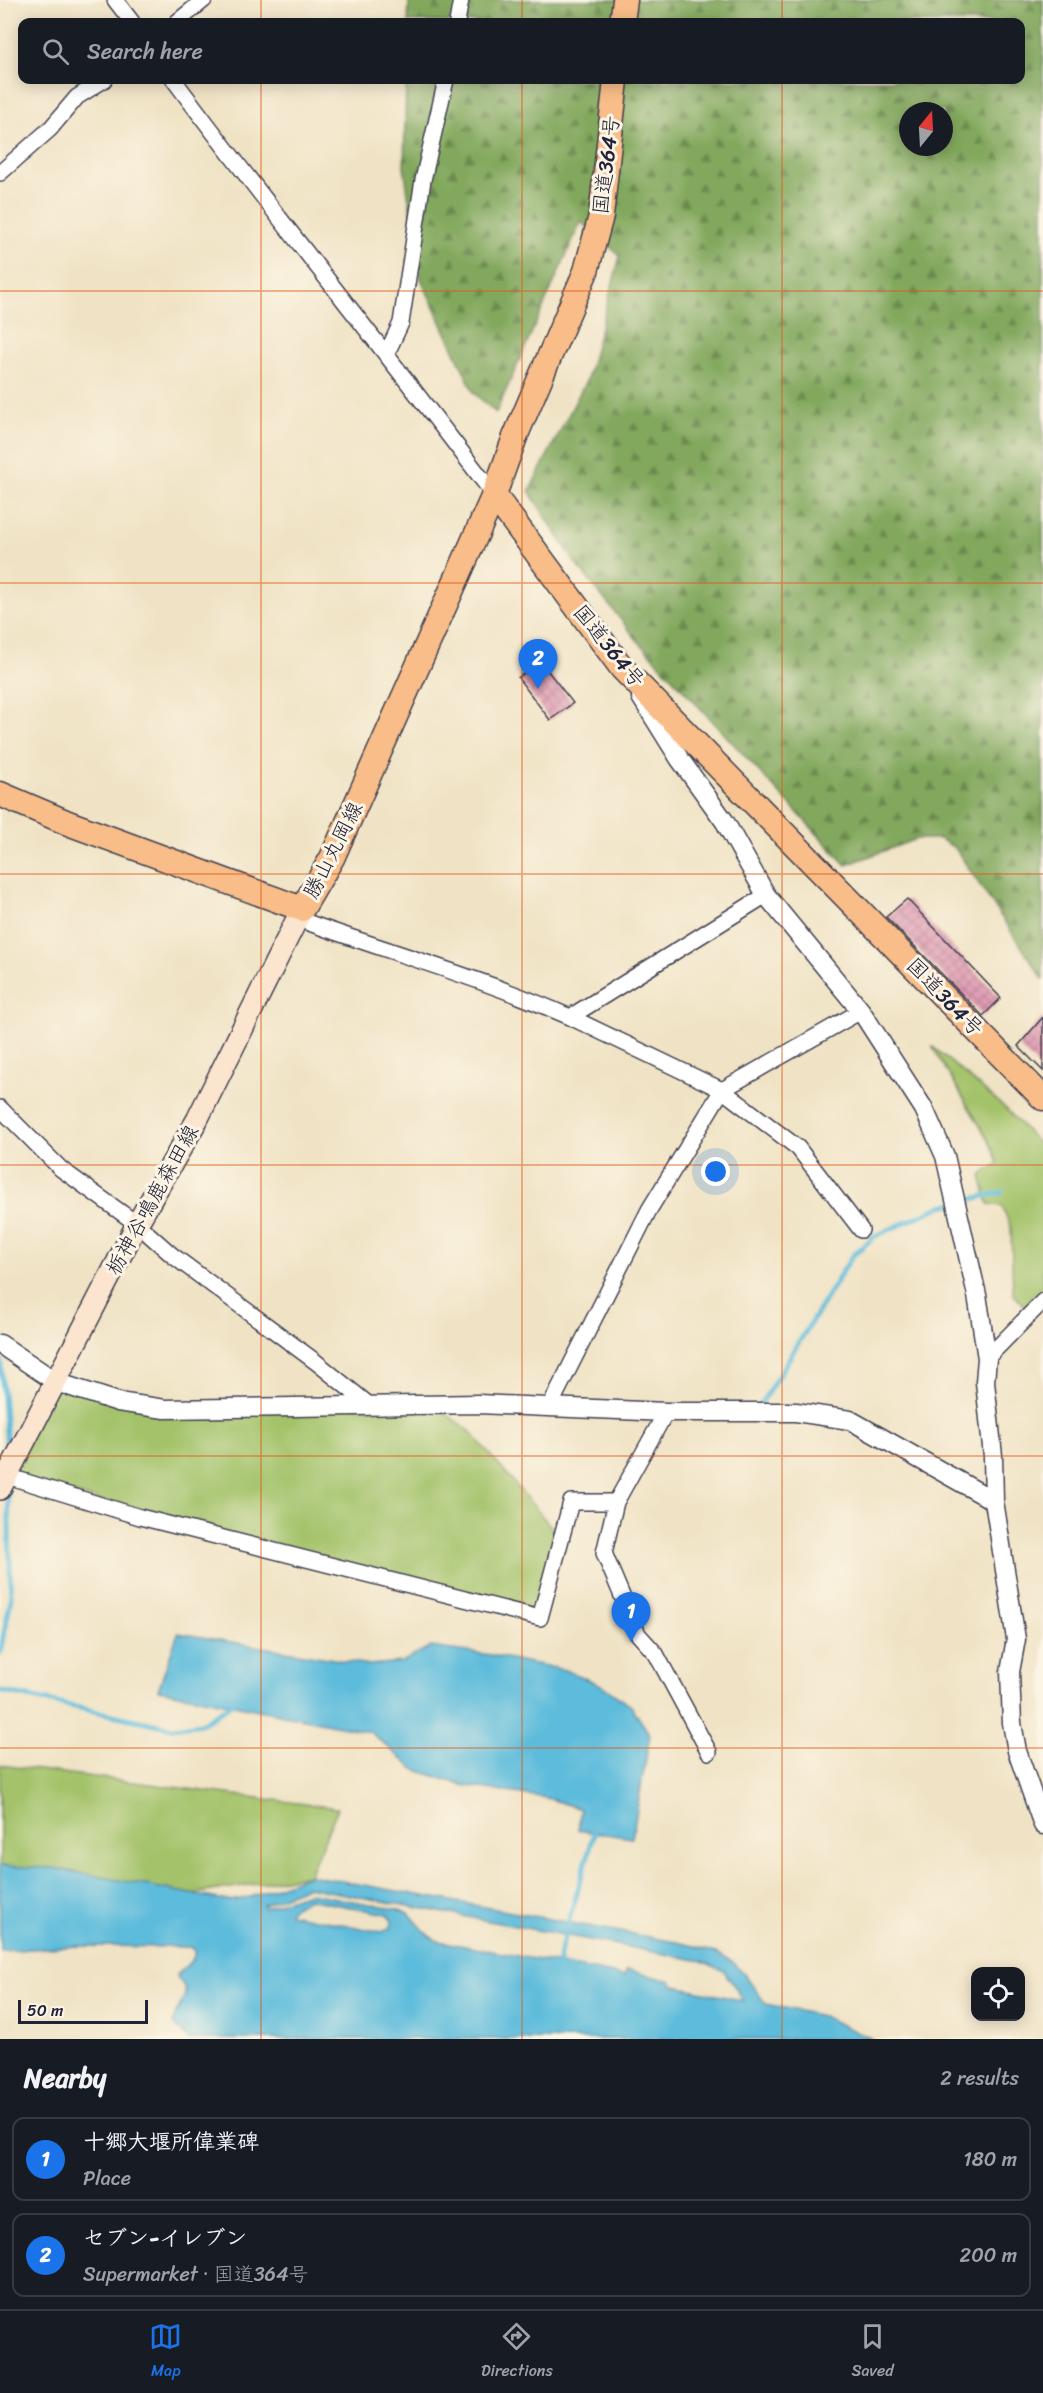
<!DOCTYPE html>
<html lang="en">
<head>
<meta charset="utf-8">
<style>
  body { margin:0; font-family:Sriracha,"Klee One",sans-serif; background:#242831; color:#f1f3f6 }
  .controls { position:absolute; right:18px; bottom:18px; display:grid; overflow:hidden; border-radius:12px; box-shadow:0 3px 15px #0003 }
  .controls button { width:54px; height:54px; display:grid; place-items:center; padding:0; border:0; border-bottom:2px solid #363941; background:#171b24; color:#f1f3f6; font:30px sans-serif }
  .compass { position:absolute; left:899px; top:102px; width:54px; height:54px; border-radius:50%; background:#171b24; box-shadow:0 3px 15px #0003; rotate:18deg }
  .scale { position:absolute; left:18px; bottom:15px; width:130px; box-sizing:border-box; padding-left:6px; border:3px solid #22223b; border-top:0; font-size:16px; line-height:21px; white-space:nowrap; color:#22223b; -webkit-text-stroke:4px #fcf5e5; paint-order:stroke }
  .you { position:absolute; left:716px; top:1172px; width:21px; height:21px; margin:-15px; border:4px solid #fff; border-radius:50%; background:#1a73e8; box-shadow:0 0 0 9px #1a73e833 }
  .badge { display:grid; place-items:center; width:39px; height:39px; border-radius:50%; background:#1a73e8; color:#fff; font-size:20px; font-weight:700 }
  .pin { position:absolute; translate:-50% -50px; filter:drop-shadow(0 2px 3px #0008) }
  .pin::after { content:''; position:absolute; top:32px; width:21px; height:18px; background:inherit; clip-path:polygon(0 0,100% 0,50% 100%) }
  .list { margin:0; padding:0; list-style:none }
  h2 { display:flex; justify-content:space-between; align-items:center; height:78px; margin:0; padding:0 24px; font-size:26px }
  h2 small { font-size:20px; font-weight:400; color:#9ea1a6 }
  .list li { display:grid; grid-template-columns:39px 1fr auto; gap:18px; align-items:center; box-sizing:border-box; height:84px; margin:0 12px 12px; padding:0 12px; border:2px solid #363941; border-radius:12px }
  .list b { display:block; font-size:22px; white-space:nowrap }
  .list p { margin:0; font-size:20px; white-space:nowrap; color:#9ea1a6 }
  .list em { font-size:20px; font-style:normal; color:#9ea1a6 }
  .icon { flex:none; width:33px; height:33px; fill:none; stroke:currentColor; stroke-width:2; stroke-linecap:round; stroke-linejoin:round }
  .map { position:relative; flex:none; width:1043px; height:2039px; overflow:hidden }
  .search { position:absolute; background:#171b24; box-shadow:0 3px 15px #0003; left:18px; right:18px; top:18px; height:66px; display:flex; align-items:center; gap:15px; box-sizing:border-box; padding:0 21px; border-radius:12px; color:#9ea1a6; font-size:22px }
  .sheet { height:270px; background:#171b24 }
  nav { display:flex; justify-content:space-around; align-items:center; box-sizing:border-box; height:84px; border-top:2px solid #363941; background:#171b24; font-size:16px; color:#9ea1a6 }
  nav a { display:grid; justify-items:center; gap:3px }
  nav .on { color:#1a73e8 }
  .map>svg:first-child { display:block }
  .green { fill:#a3c269; stroke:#627252; stroke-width:1.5 }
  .forest { fill:url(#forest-firs); stroke:#52654c; stroke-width:1.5; fill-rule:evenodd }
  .water { fill:#5dbcdb; stroke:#406f8b; stroke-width:1.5; fill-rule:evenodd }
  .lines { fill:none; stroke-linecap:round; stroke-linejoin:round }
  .stream { stroke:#5dbcdb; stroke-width:5 }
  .building { fill:url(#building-cross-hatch) }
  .minor-casing { stroke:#413f50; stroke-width:18 }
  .tertiary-casing { stroke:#413f50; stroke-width:21 }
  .secondary-casing { stroke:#413f50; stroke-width:24 }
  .primary-casing { stroke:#413f50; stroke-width:27 }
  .trunk-casing { stroke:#413f50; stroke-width:27 }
  .minor { stroke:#fff; stroke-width:15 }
  .tertiary { stroke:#fff; stroke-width:18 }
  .secondary { stroke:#fce5cf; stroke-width:21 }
  .primary { stroke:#f8bd88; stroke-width:24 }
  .trunk { stroke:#f8bd88; stroke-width:24 }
  .grid { fill:none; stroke:#de560e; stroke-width:1.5; stroke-opacity:0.55 }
  .labels { text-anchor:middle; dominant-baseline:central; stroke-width:6; stroke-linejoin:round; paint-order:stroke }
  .street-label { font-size:21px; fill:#22223b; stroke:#fcf5e5 }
</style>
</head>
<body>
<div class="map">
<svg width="1043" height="2039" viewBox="0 0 1043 2039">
  <defs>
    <pattern id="forest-firs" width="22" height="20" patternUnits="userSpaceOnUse" patternTransform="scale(1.5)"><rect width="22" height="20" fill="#82a85d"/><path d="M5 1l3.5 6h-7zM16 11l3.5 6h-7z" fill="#6a884e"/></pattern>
    <pattern id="building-cross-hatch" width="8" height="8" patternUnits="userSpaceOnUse" patternTransform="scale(1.5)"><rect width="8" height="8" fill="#dd92ad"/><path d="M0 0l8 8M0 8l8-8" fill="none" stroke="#b3778e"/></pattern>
  </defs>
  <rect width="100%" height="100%" fill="#fcf5e5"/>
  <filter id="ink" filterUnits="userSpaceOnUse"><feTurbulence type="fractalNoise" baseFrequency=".0167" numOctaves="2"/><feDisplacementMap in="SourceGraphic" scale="12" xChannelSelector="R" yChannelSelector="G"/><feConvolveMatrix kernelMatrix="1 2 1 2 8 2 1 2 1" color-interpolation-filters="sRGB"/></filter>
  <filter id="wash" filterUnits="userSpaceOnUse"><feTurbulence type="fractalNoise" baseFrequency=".008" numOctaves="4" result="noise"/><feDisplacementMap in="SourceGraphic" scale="24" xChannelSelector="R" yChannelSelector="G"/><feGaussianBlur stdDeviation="1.35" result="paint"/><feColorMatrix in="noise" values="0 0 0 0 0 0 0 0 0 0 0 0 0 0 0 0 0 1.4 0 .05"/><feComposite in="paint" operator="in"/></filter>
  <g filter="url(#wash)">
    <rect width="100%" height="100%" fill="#f0e3c5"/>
    <!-- green -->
    <path class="green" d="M932,1046L1005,1108L1043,1148V1301L1031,1313L1013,1294L1011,1228L1002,1206L988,1204L981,1175L998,1163L989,1141Z
      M56,1382L118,1402L439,1409L469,1430L560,1537L540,1618L7,1476Z
      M0,1765L338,1808L309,1875L187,1895L0,1890Z"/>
    <!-- forest -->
    <path class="forest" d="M409,0H1043V979L955,848L940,839H916L846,865L637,640L573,560L529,491L587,379L620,256L581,222L496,413L474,393L421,279L404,167L406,80H1020V22H408ZM908,111H944V147H908Z"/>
    <!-- water -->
    <path class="water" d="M178,1633L369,1665L402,1662L430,1647L491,1655L565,1670L601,1685L631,1706L650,1735L632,1838L578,1830L581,1809L547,1798L461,1785L414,1769L370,1732L158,1690Z
      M0,1866L54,1868L229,1901L248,1898L309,1875L681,1943C735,1956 734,1960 766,2004L822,2016L872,2039H189L173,2024C175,2003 197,1997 176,1976L192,1960L196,1952L191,1947L80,1946L0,1951ZM307,1887L702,1961L724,1971L744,2001L672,1985V1981L627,1970L624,1976L438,1941L429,1936L409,1913L396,1909L309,1893L264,1908L263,1905ZM308,1899L387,1914L392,1921L391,1927L382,1932L289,1914L291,1909Z"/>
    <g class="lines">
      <!-- stream -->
      <path class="stream" d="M0,1351L8,1458
        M759,1407L852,1256L875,1236L942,1206L1002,1192
        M0,1653L11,1599L8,1488
        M0,1691L173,1728L201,1724L236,1701
        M558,1972L560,1952L596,1827"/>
    </g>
    <g id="blocks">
      <!-- building -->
      <path class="building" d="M540,661L573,703L550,720L518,678Z
        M907,899L1001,998L983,1016L886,917Z
        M1043,1017V1071L1018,1046Z"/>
    </g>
  </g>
  <g filter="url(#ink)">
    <use href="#blocks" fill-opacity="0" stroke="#413f50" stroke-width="1.5"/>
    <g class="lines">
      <!-- minor casing -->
      <g class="minor-casing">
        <path id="minor" d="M115,0L132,22
          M177,22L204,0
          M457,22L461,0
          M174,80C278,220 389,355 494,495
          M0,173L50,129L77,97L104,80
          M387,353L401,323L423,180L446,80
          M298,919C389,952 482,978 570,1017L766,895
          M570,1017L722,1090L798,1148L861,1230
          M0,1108L61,1169L137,1224L172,1255L316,1362L368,1404
          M987,1358L1043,1301
          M549,1408L649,1210L722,1090L861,1011
          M7,1476L140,1517L540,1618L571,1502H616L666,1412
          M616,1502L604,1553L638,1634L656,1654L709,1752"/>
      </g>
      <!-- tertiary casing -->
      <g class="tertiary-casing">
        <path id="tertiary" d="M641,697L679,758L725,822L766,895L861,1011L924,1109L945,1156L977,1295L987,1358L985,1382L993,1456L994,1501L1016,1639L1010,1672L1012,1723L1017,1751L1043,1825
          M0,1344L56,1382L118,1402L165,1409L478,1404L666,1412H796L850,1420L994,1501"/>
      </g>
      <!-- secondary casing -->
      <g class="secondary-casing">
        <path id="secondary" d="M0,1489L137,1224L197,1120L302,909"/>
      </g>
      <!-- primary casing -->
      <g class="primary-casing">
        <path id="primary" d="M0,794L68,823L302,909L332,858L494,495"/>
      </g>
      <!-- trunk casing -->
      <g class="trunk-casing">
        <path id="trunk" d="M622,22L625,0
          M616,80L601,216L586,271L515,437L494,495L622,668L1043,1098"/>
      </g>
      <!-- minor -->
      <use href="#minor" class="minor"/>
      <!-- tertiary -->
      <use href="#tertiary" class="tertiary"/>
      <!-- secondary -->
      <use href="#secondary" class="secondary"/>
      <!-- primary -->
      <use href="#primary" class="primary"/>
      <!-- trunk -->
      <use href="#trunk" class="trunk"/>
    </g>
  </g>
  <!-- grid -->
  <path class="grid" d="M261,0V22M522,0V22M782,0V22M261,80V2039M522,80V2039M782,80V2039M0,291H1043M0,583H1043M0,874H1043M0,1165H1043M0,1456H1043M0,1748H1043"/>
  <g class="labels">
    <!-- street labels -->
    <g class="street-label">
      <text transform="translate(606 165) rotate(-83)">国道364号</text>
      <text transform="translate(609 646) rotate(51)">国道364号</text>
      <text transform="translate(333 850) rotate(-63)">勝山丸岡線</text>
      <text transform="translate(945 997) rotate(46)">国道364号</text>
      <text transform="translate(152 1200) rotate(-61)">栃神谷鳴鹿森田線</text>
    </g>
  </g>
</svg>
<div class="controls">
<button><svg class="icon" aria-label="locate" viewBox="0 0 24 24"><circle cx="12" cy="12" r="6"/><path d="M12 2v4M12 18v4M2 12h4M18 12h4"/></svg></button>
</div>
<svg class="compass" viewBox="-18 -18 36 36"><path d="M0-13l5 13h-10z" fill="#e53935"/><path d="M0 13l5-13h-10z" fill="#9ea1a6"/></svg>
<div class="scale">50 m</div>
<div class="you"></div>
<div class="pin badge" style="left:631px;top:1642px">1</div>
<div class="pin badge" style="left:538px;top:689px">2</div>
<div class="search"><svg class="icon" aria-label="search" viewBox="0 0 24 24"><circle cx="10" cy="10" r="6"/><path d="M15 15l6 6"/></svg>Search here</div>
</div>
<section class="sheet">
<h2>Nearby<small>2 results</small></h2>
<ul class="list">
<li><span class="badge">1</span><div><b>十郷大堰所偉業碑</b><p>Place</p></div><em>180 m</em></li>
<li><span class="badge">2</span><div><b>セブン-イレブン</b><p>Supermarket · 国道364号</p></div><em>200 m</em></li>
</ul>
</section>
<nav>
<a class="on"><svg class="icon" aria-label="map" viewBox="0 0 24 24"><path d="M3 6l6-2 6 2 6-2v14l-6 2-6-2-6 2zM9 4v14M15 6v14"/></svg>Map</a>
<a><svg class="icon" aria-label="directions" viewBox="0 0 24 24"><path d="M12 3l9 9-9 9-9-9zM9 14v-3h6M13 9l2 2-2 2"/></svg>Directions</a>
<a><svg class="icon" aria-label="saved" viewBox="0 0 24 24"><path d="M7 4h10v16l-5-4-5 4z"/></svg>Saved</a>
</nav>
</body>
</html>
